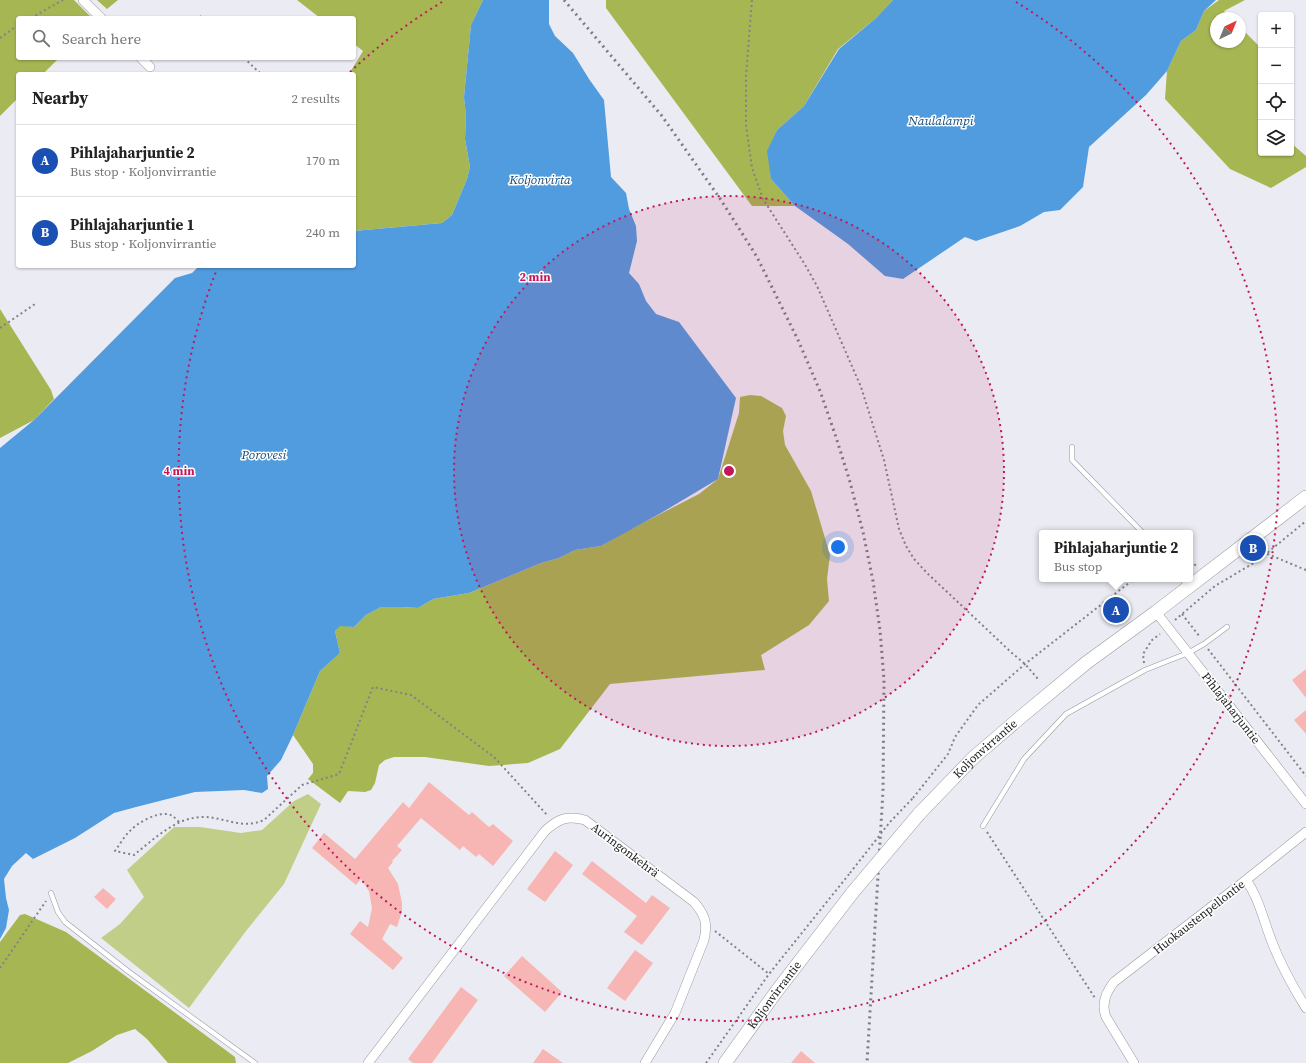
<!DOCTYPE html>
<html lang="en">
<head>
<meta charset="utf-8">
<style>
  body { margin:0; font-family:"Source Serif 4",serif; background:#f6f6f6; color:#222 }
  .controls { position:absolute; right:12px; top:12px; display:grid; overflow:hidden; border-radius:4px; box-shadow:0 1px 3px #0004 }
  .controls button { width:36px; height:36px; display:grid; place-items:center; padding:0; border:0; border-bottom:1px solid #e0e0e0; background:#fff; color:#222; font:20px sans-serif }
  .compass { position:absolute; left:1210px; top:12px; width:36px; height:36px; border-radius:50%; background:#fff; box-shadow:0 1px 3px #0004; rotate:43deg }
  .you { position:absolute; left:838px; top:547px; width:14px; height:14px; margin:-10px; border:3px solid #fff; border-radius:50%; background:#1a73e8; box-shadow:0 0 0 6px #1a73e833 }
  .badge { display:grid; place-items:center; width:26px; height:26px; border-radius:50%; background:#367f84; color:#fff; font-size:13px; font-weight:700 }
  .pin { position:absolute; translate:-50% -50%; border:2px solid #fff; box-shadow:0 1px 4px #0006 }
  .popup { position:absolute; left:1039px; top:530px; width:154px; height:52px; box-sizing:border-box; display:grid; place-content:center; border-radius:4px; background:#fff; filter:drop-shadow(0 1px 3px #0005); font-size:13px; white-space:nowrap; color:#767676 }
  .popup b { font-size:15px; color:#222 }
  .popup::after { content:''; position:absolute; left:50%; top:100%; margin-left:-8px; border:8px solid transparent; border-top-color:#fff }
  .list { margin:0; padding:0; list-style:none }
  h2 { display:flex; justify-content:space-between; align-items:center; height:52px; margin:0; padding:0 16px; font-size:17px }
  h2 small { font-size:13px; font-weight:400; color:#767676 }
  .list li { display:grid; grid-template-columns:26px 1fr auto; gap:12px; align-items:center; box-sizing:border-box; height:72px; padding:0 16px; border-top:1px solid #e0e0e0 }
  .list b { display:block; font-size:15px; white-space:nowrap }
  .list p { margin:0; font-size:13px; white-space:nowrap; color:#767676 }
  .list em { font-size:13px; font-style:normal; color:#767676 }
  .icon { flex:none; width:22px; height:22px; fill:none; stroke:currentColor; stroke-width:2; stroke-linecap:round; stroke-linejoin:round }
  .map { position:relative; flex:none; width:1306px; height:1063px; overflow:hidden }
  .search { position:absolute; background:#fff; box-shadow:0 1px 3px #0004; left:16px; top:16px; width:340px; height:44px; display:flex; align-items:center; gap:10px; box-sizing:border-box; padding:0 14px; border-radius:4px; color:#767676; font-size:15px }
  .panel { position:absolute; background:#fff; box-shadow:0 1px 3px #0004; left:16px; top:72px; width:340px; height:196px; border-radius:4px }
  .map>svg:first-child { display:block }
  .green { fill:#c1ce87 }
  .forest { fill:#a6b653 }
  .water { fill:#519bdf }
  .building { fill:#f7b6b4 }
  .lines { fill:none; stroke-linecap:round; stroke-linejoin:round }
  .service-casing { stroke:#97979e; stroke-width:5.5 }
  .minor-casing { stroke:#97979e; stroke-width:10 }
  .secondary-casing { stroke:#97979e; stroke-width:14 }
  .path { stroke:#828387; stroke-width:2; stroke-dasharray:2 3; stroke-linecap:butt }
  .service { stroke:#fff; stroke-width:4.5 }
  .minor { stroke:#fff; stroke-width:9 }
  .secondary { stroke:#fff; stroke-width:13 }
  .rail { stroke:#7d7e82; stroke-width:3; stroke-dasharray:2 4; stroke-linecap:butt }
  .secondary-bridge-casing { stroke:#97979e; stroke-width:14; stroke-linecap:butt }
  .path-bridge { stroke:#828387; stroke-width:2; stroke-dasharray:2 3; stroke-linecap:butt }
  .secondary-bridge { stroke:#fff; stroke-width:13 }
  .ring { fill:none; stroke:#c2185b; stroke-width:2; stroke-dasharray:2 4 }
  .labels { text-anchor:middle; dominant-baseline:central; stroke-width:3; stroke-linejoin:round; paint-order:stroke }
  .street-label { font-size:12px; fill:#202123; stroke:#fff }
  .water-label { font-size:13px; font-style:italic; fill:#134976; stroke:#fff }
  .centre { fill:#c2185b; stroke:#fff; stroke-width:2 }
  .ring-label { font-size:12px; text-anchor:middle; font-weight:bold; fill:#c2185b; stroke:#fff; stroke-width:3; stroke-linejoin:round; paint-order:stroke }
</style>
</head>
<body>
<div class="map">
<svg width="1306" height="1063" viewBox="0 0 1306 1063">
  <rect width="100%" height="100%" fill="#ebecf3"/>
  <!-- green -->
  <path class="green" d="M308,794L321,804L284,884L246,931L189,1008L101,938L120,924L144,897L127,870L174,827H200L241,833L262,830L294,801Z"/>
  <!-- forest -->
  <path class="forest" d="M0,0H74L92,18H18V58H59L43,74H18V98L0,116Z
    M97,0H118L107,9Z
    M297,0H483L471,25L464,97L466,116L465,139L470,167L467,179L452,215L442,223L354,231V74H349L363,51L354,44V18H320Z
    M606,0H893L875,19L838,49L804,106L777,130L770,146L771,179L795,206H752L606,8Z
    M1219,0H1245L1224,11L1231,18H1216V42H1240V27L1261,48V153H1291V143L1306,156V167L1271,188L1230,169L1165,99L1167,71L1181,41L1196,30L1204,11Z
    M0,309L51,390L54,399L34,420L0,438Z
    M750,395L761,396L782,408L786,416L783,431L785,445L811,491L830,555L827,579L829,601L809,625L761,655L765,670L610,684L560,749L528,763L489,766L425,757H394L385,760L379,765L375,783L371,790L365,792L348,791L340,803L308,779L313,773V764L293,735L320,671L340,653L335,631L340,625L354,627L366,615L381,607H402L418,608L433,599L469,593L541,563L559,558L575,550L601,546L629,530L699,494L718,479L739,413L740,397Z
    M25,914L66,932L235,1057L236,1063H168L147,1039L135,1029L117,1035L92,1051L68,1063H0V942L20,915Z"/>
  <!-- water -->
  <path class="water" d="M483,0H549V24L555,36L573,53L589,79L604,100L611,177L626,193L629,209L636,226L637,241L629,273L639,284L646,301L656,314L679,322L736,398L718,479L661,513L601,546L575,550L559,558L541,563L469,593L433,599L418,608L402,607H381L366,615L354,627L340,626L335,631L340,653L320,671L293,735L281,760L267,776L268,789L262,793L244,790L195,792L136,807L114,813L75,838L33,859L26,853L12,866L4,879L6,898L9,910L6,928L0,939V448L34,420L175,278L192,273L199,266H354V231L442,223L452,215L467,179L470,167L465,139L466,116L464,97L471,25Z
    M893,0H1216L1204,11L1196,30L1181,41L1167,71L1146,95L1089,147L1083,187L1060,210L1044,212L1020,226L976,241L965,237L903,279L885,276L848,244L795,206L771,179L767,151L777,130L804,106L839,49L875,19Z"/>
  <!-- building -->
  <path class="building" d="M1306,669V698L1292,680Z
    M1306,710V734L1294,720Z
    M429,782L469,815L472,812L489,827L493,824L513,841L493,866L479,854L476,857L463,846L460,850L421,818L397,846L402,850L392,861L393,862L388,868L398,884L402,903V911L397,927L390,924L382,939L403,958L393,970L350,934L360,921L368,927L372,908L369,891L361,879L356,885L312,848L324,833L355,859L403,802L409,808Z
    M555,851L573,865L545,902L527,889Z
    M592,861L646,903L652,895L670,908L642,945L624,932L637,916L582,874Z
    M103,888L116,899L107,909L94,897Z
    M635,950L653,963L625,1001L607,988Z
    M522,956L562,992L545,1012L504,976Z
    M461,987L478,1000L432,1063H413L408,1059Z
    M543,1049L563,1063H533Z
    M801,1051L815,1063H791Z"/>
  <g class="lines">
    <!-- service casing -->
    <g class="service-casing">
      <path id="service" d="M1072,447V460L1143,533
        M1182,579L1187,586
        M983,826L1024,759L1066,714L1145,670L1188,653L1204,644L1227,627
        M51,893L58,912L65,922L129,972L255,1063"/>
    </g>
    <!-- minor casing -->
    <g class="minor-casing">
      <path id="minor" d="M83,0L101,18
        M141,58L150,67
        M1156,612L1306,804
        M1246,880C1259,898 1264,922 1272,942C1281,966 1293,987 1306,1008
        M368,1063L545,831C558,819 567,815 585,820L694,902C705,915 708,923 704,940L675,1013L645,1063
        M1134,1063L1106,1017C1101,1004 1106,992 1114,982L1246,880L1306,832"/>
    </g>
    <!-- secondary casing -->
    <g class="secondary-casing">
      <g id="secondary">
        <path id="s1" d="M919,814L973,758L1022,716L1086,663L1156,612L1306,497"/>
        <path id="s2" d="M725,1063L776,992L853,892"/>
      </g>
    </g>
    <!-- path -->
    <path class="path" d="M752,0L746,76V125L752,168L763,199L804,263L817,286L861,387L884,460L899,529L906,546L914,559L927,573L1013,654L1025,664L1038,679
      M200,16L202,18
      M31,18L63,0
      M0,38L18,25
      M244,58L261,74
      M0,328L35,304
      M1258,550L1306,570
      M1190,568L1198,563
      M1182,614L1200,637
      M1175,620L1215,586L1252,564L1267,553L1306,521
      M1208,649L1306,776
      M1144,663L1143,654L1152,640L1160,634
      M913,798L948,754L955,737L978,705L1025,664L1134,579
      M179,822C175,818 172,814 166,814C156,813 139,822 132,829C125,835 120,844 115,851L134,855C154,839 176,817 203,817C225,817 242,830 264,820L302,785L339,774L373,687L411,695L494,757L548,816
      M987,832L1095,998
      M715,931L769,974
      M0,968L46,901
      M706,1063L769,974L850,873"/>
    <!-- service -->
    <use href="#service" class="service"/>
    <!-- minor -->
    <use href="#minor" class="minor"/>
    <!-- secondary -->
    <use href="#secondary" class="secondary"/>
    <!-- rail -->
    <path class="rail" d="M564,0L662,116L721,200L757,257L798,340L820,391L836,437L850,482L863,532L873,581L880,630L884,680L883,791L867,1063"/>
    <!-- secondary-bridge casing -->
    <g class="secondary-bridge-casing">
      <path id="secondary-bridge" d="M853,892L919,814"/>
    </g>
    <!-- path-bridge -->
    <path class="path-bridge" d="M850,873L890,822L913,798"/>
    <!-- secondary-bridge -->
    <use href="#secondary-bridge" class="secondary-bridge"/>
  </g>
  <!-- distance rings -->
  <circle cx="729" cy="471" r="275" fill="#c2185b" fill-opacity=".12"/>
  <g class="ring">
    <circle cx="729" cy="471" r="275"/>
    <path d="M350 72A550 550 0 0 1 442 2M1016 2A550 550 0 1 1 217 269"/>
  </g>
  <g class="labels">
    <!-- street labels -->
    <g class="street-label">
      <text transform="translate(1231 708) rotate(52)">Pihlajaharjuntie</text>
      <text stroke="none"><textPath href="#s1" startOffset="93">Koljonvirrantie</textPath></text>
      <text transform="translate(625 850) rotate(37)">Auringonkehrä</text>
      <text transform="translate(1199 917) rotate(-38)">Huokaustenpellontie</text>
      <text stroke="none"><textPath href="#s2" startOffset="84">Koljonvirrantie</textPath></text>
    </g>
    <!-- water labels -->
    <g class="water-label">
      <text x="941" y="120">Naulalampi</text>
      <text x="540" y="179">Koljonvirta</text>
      <text x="264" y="454">Porovesi</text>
    </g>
  </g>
  <circle cx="729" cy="471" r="6" class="centre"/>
  <g class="ring-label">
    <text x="535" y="281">2 min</text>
    <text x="179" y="475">4 min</text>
  </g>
</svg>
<div class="controls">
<button>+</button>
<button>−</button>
<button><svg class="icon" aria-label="locate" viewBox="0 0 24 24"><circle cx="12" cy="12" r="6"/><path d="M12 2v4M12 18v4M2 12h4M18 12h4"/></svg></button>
<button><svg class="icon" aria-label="layers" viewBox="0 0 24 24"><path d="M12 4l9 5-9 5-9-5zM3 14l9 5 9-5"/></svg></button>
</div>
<svg class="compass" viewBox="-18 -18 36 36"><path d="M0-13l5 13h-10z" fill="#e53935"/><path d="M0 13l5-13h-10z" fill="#767676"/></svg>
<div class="you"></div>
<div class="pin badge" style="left:1116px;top:610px;background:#1a4fb4">A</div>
<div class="popup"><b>Pihlajaharjuntie 2</b>Bus stop</div>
<div class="pin badge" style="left:1253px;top:548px;background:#1a4fb4">B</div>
<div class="search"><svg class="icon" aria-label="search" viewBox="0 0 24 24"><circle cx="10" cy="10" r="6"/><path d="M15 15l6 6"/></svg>Search here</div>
<section class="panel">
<h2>Nearby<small>2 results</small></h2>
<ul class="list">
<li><span class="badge" style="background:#1a4fb4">A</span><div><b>Pihlajaharjuntie 2</b><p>Bus stop · Koljonvirrantie</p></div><em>170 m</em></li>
<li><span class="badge" style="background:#1a4fb4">B</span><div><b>Pihlajaharjuntie 1</b><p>Bus stop · Koljonvirrantie</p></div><em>240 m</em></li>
</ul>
</section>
</div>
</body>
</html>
